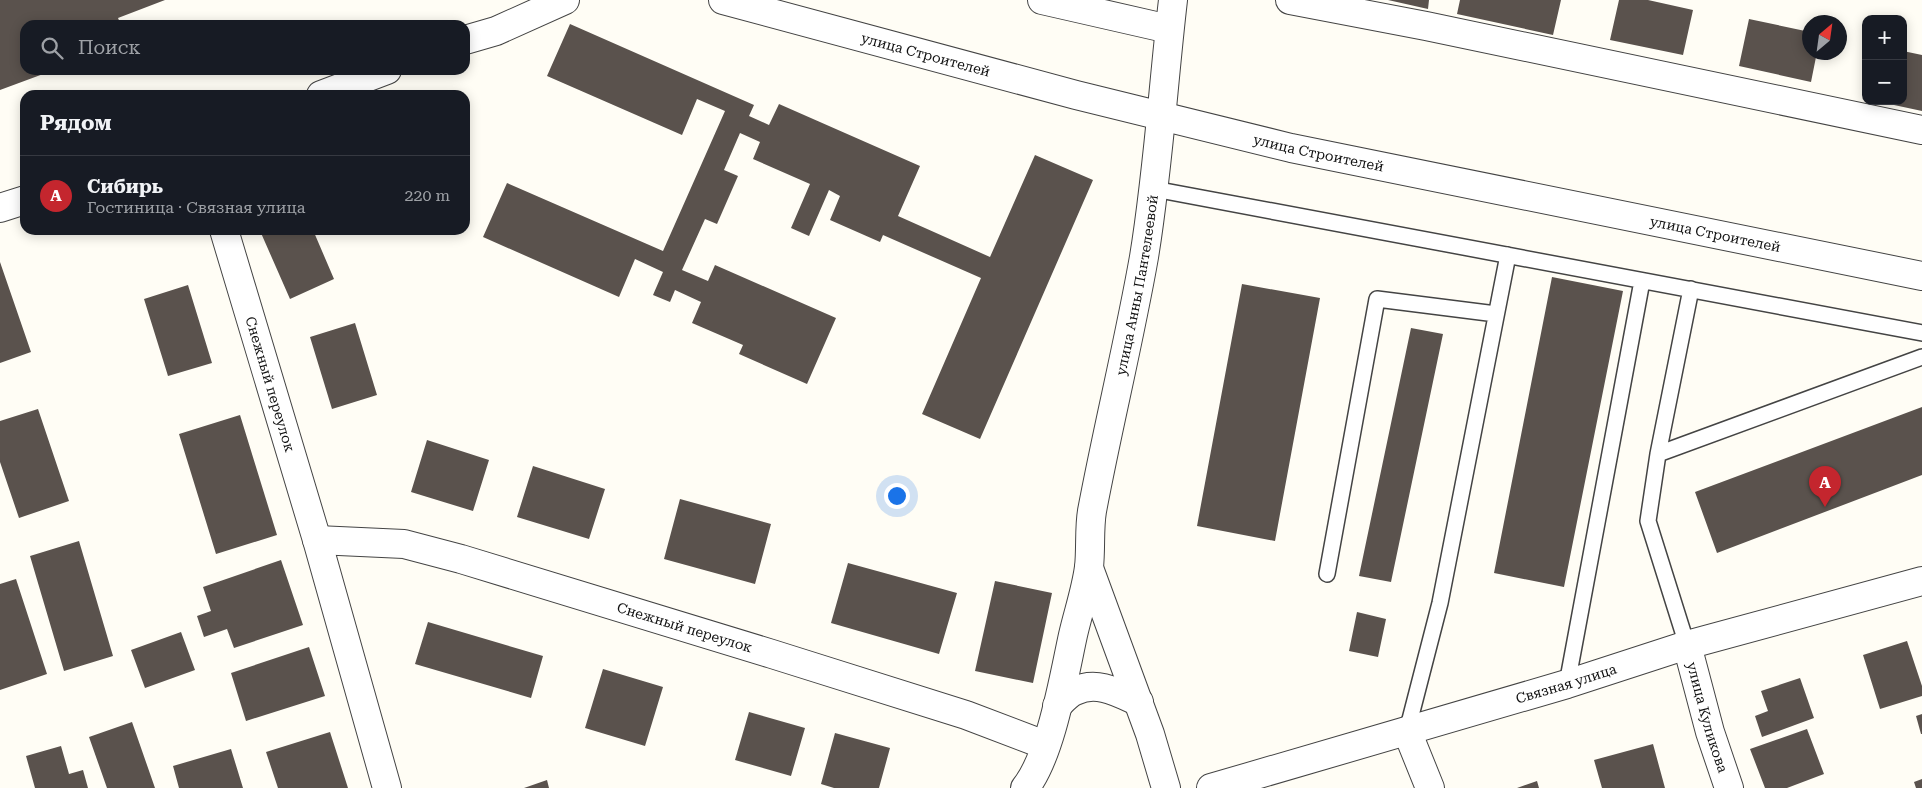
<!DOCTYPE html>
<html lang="ru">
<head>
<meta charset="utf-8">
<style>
  body { margin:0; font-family:"Roboto Serif",serif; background:#242831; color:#f1f3f6 }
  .controls { position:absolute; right:15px; top:15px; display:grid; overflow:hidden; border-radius:10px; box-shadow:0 2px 12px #0003 }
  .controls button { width:45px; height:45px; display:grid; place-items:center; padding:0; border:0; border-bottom:1px solid #363941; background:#171b24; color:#f1f3f6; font:25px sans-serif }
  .compass { position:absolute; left:1802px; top:15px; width:45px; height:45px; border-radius:50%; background:#171b24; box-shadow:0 2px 12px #0003; rotate:29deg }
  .you { position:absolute; left:896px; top:495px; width:18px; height:18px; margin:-12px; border:4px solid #fff; border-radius:50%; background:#1a73e8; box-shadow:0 0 0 8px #1a73e833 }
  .badge { display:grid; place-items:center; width:32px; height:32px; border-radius:50%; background:#c4262e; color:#fff; font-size:16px; font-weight:700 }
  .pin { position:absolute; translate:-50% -41px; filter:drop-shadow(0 1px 2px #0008) }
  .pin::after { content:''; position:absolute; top:26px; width:18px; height:15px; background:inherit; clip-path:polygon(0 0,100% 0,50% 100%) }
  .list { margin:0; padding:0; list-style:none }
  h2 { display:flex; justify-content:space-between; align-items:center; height:65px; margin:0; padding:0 20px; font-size:21px }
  h2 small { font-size:16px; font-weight:400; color:#9ea1a6 }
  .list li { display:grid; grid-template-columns:32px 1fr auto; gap:15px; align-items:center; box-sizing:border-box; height:80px; padding:0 20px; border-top:1px solid #363941 }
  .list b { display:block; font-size:19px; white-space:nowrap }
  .list p { margin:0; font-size:16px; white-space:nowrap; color:#9ea1a6 }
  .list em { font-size:16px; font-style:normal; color:#9ea1a6 }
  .icon { flex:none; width:28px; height:28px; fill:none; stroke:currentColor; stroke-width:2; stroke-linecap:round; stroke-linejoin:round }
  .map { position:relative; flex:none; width:1922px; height:788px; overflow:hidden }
  .search { position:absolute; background:#171b24; box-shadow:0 2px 12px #0003; left:20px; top:20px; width:450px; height:55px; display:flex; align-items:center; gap:12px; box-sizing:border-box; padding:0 18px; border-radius:15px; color:#9ea1a6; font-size:19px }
  .panel { position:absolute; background:#171b24; box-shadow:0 2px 12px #0003; left:20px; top:90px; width:450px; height:145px; border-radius:15px }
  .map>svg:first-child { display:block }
  .building { fill:#5a524d }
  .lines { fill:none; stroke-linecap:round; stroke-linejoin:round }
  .lane-casing { stroke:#444; stroke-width:18 }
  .street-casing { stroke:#444; stroke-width:30 }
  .lane { stroke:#fff; stroke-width:15 }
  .street { stroke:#fff; stroke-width:28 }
  .labels { text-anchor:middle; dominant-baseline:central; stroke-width:5; stroke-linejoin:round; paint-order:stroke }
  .street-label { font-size:14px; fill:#111; stroke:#fff }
</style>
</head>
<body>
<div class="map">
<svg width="1922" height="788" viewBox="0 0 1922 788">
  <rect width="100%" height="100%" fill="#fffdf5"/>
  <!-- building -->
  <path class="building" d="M0,0H165L118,18L121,25H25V70H54L0,90Z
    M1388,0H1429L1428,9Z
    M1460,0H1561L1553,35L1457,14Z
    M1619,0H1648L1693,10L1683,55L1610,40Z
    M1749,19L1810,32V52H1817L1811,82L1739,66Z
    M570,24L754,105L749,116L769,125L779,104L920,166L898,216L990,257L1035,155L1093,180L980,439L922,414L981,278L883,235L880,242L830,220L840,196L829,190L809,236L791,228L810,184L753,159L760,142L740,133L724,170L738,176L717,224L705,219L682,270L708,281L715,265L836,318L807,384L739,354L743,345L692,323L701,302L675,290L670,302L653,295L663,272L635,259L619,297L483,237L507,183L663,251L725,111L697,99L682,135L547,76Z
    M1903,51L1922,55V111L1880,102L1903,101Z
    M268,230H313L334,279L290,299L261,233Z
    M0,262L31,352L0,363Z
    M1552,277L1623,291L1564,587L1494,573Z
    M1242,284L1320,298L1275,541L1197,526Z
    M188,285L212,363L168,376L144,299Z
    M355,323L377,395L332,409L310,337Z
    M1411,328L1443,334L1391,582L1359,576Z
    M1922,407V475L1717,553L1695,492Z
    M38,409L69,501L19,518L0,462V421Z
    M240,415L277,535L216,554L179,434Z
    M427,440L489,460L473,511L411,492Z
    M533,466L605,489L589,539L517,517Z
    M680,499L771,524L755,584L664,559Z
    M79,541L113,656L64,671L30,556Z
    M281,560L303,625L234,648L227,629L204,637L197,616L211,611L203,587Z
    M848,563L957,593L939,654L831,623Z
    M16,579L47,674L0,690V584Z
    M995,581L1052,593L1033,683L975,671Z
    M1357,612L1386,619L1378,657L1349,651Z
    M428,622L543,656L531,698L415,664Z
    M181,632L195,670L145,688L131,650Z
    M1907,641L1922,686V696L1880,709L1863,655Z
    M309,647L325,696L246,721L231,673Z
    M603,669L663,687L645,746L585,728Z
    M1800,678L1814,718L1762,737L1755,716L1768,711L1761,691Z
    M749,712L805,728L791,776L735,760Z
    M1922,714V734H1921L1916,716Z
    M132,722L155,788H107L89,737Z
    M1807,729L1824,774L1787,788H1765L1750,749Z
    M330,732L348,788H278L266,752Z
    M835,733L890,748L879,788H834L821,784Z
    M1653,744L1665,788H1602L1594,760Z
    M61,746L69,774L83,770L88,788H35L26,756Z
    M231,749L243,788H179L173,766Z
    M1922,779V788H1916L1914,782Z
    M547,780L549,788H524Z
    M1537,781L1539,788H1517Z"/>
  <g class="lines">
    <!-- lane casing -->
    <g class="lane-casing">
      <path id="lane" d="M1154,189L1922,333
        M1658,454L1922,357
        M1327,574L1377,299L1496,314
        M1687,645L1648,521L1658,454L1691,289
        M1567,684L1642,281
        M1407,731L1440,603L1508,255"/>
    </g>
    <!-- street casing -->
    <g class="street-casing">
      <g id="street">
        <path id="s1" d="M723,0L1076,95L1291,148L1922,276"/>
        <path d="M1042,0L1169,29"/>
        <path d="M1290,0L1426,26L1922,130"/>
        <path d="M465,40L496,31L565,0"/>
        <path d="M321,95L387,70"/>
        <path d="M0,208L25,200"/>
        <path id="s2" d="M224,230L317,540L387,788"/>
        <path id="s3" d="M317,540L404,544L461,559L772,654L966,715L1045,745"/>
        <path d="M1089,568L1150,734L1166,788"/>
        <path id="s4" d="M1687,645L1710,732L1729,788"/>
        <path d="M1057,706C1062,701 1068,694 1075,691C1097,680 1119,693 1139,702"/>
        <path d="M1407,731L1430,788"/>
        <path id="s5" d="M1025,788C1051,756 1064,676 1073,635C1078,613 1086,590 1089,567C1091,549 1089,529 1092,511C1108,426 1129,342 1144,257C1158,172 1163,86 1173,0"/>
        <path id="s6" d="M1211,788L1567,684L1687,645L1922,581"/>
      </g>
    </g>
    <!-- lane -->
    <use href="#lane" class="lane"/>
    <!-- street -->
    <use href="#street" class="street"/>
  </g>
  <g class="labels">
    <!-- street labels -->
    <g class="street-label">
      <text stroke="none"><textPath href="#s1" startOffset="210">улица Строителей</textPath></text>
      <text stroke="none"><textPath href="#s1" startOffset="615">улица Строителей</textPath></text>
      <text stroke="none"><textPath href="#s1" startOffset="1020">улица Строителей</textPath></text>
      <text stroke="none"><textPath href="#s5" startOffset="518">улица Анны Пантелеевой</textPath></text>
      <text stroke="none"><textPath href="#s2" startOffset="161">Снежный переулок</textPath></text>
      <text stroke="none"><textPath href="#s3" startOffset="380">Снежный переулок</textPath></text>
      <text stroke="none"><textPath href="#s6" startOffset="370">Связная улица</textPath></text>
      <text stroke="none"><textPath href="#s4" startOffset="75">улица Куликова</textPath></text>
    </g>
  </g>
</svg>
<div class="controls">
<button>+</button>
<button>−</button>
</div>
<svg class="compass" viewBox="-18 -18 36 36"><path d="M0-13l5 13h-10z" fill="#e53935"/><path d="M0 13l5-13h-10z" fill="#9ea1a6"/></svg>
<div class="you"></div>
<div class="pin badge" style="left:1825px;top:507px">A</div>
<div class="search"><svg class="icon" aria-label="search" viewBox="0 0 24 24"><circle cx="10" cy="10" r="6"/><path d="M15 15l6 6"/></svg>Поиск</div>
<section class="panel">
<h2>Рядом<small></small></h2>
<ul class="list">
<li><span class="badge">A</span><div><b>Сибирь</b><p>Гостиница · Связная улица</p></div><em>220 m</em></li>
</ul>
</section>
</div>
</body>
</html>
